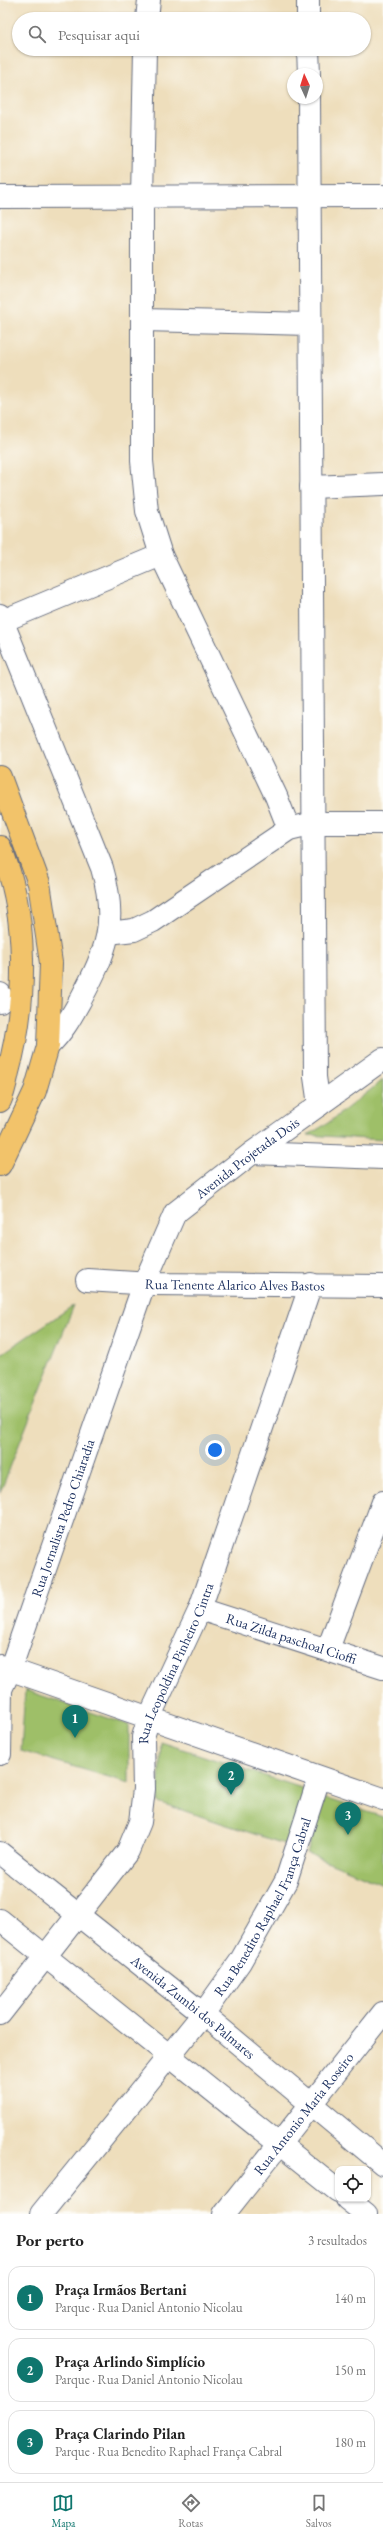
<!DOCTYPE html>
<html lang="pt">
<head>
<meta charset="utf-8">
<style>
  body { margin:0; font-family:"EB Garamond",serif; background:#f6f6f6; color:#222 }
  .controls { position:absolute; right:12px; bottom:12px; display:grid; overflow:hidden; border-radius:8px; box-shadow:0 1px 3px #0004 }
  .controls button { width:36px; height:36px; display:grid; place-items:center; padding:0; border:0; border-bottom:1px solid #e0e0e0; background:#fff; color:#222; font:20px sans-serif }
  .compass { position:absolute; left:287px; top:68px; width:36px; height:36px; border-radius:50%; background:#fff; box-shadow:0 1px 3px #0004; rotate:356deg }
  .you { position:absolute; left:215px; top:1450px; width:14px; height:14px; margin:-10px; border:3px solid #fff; border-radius:50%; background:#1a73e8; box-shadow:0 0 0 6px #1a73e833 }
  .badge { display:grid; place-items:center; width:26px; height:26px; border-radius:50%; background:#0f766e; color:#fff; font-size:13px; font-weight:700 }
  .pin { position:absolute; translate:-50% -33px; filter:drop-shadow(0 1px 2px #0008) }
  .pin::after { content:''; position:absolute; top:21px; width:14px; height:12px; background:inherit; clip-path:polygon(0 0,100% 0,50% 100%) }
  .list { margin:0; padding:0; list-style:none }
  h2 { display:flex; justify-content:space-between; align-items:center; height:52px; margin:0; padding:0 16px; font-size:17px }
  h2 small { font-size:13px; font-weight:400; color:#767676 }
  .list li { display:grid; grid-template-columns:26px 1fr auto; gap:12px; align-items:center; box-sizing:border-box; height:64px; margin:0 8px 8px; padding:0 8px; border:1px solid #e0e0e0; border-radius:12px }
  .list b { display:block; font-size:15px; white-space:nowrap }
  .list p { margin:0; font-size:13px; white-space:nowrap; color:#767676 }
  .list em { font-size:13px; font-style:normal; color:#767676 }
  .icon { flex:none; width:22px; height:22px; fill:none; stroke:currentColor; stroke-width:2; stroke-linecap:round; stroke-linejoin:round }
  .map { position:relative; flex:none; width:383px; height:2214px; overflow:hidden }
  .search { position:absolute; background:#fff; box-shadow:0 1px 3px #0004; left:12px; right:12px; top:12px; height:44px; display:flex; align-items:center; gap:10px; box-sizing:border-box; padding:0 14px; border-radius:22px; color:#767676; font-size:15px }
  .sheet { height:268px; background:#fff }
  nav { display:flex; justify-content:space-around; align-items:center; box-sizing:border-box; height:56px; border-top:1px solid #e0e0e0; background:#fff; font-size:11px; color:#767676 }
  nav a { display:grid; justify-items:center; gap:2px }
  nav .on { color:#0f766e }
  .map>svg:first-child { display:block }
  .green { fill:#9ebf68; stroke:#5c7763 }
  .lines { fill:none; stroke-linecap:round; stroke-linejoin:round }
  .minor-casing { stroke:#656c7f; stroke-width:24 }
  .major-casing { stroke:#656c7f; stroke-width:24 }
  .minor { stroke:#fff; stroke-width:22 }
  .major { stroke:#f2c36a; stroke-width:22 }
  .labels { text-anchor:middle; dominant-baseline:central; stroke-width:4; stroke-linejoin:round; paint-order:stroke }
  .street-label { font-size:14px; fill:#1b2f5e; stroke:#fdfcf7 }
</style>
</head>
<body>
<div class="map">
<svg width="383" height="2214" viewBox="0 0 383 2214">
  <rect width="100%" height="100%" fill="#fdfcf7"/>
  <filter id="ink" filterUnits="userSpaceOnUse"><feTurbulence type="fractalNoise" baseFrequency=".025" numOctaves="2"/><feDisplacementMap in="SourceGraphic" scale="8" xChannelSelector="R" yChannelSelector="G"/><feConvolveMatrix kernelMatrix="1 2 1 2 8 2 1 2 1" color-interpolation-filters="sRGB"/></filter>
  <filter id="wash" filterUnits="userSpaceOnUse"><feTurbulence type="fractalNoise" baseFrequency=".012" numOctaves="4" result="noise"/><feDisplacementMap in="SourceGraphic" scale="16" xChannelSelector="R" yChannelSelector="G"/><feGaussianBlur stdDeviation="0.9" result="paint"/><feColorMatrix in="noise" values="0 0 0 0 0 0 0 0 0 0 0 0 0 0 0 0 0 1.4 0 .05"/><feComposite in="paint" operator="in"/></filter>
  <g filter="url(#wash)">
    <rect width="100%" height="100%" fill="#eedebc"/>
    <!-- green -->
    <path class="green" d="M383,1080V1140L308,1135L328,1123Z
      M74,1305L0,1493V1355Z
      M25,1690L129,1725V1783L21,1751Z
      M161,1742L305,1789L290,1846L158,1802Z
      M325,1798L383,1817V1884L307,1853Z"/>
  </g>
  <g filter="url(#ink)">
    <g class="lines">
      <!-- minor casing -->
      <g class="minor-casing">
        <g id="minor">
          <path d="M308,0V19"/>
          <path d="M147,19L149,0"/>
          <path d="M145,49L142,198V461L147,511L161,555L276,796L289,829"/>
          <path d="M308,49L309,74"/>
          <path d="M309,98L315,1077L319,1105"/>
          <path d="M0,197L383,196"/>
          <path d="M142,320L310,324"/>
          <path d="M311,487L383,484"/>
          <path d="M0,615L102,868C118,923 107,950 81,999C71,1017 63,1032 48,1046"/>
          <path d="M0,622L161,555"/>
          <path d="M108,933L134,930L153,921L289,829L314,823H383"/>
          <path d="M0,994V1002"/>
          <path d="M252,1153L383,1158"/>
          <path id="s1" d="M87,1280L151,1284L383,1286"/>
          <path id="s2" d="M200,1609L383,1668"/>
          <path d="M328,1649L383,1502"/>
          <path d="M0,1666L383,1799"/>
          <path id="s3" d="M0,1754L1,1689L10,1670L144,1284L175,1213L252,1153L383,1059"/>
          <path id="s4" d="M0,1853L203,2014L383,2164"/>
          <path d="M0,1920L338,2191"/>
          <path id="s5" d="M0,2014L128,1851L140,1822L144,1789L143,1737L149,1718L200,1609L311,1284"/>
          <path d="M347,2199L366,2214"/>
          <path id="s6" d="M41,2214L203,2014L240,1962L286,1881L319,1778"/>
          <path id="s7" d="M224,2214L383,2013"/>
        </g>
      </g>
      <!-- major casing -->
      <g class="major-casing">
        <path id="major" d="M0,777L39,883L51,963L48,1046L35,1091L0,1165
          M0,847C29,914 27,1003 8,1072C6,1081 4,1092 0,1101"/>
      </g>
      <!-- minor -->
      <use href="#minor" class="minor"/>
      <!-- major -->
      <use href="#major" class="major"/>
    </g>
  </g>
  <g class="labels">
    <!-- street labels -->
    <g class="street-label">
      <text stroke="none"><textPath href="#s3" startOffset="663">Avenida Projetada Dois</textPath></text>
      <text stroke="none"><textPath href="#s1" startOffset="148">Rua Tenente Alarico Alves Bastos</textPath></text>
      <text stroke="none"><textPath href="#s3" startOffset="247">Rua Jornalista Pedro Chiaradia</textPath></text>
      <text stroke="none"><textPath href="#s2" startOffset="96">Rua Zilda paschoal Cioffi</textPath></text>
      <text stroke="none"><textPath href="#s5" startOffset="404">Rua Leopoldina Pinheiro Cintra</textPath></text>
      <text stroke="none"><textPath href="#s6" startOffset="381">Rua Benedito Raphael França Cabral</textPath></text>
      <text stroke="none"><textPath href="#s4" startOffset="247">Avenida Zumbi dos Palmares</textPath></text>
      <text stroke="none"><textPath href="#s7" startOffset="128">Rua Antonio Maria Roseiro</textPath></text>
    </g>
  </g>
</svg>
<div class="controls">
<button><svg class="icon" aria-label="locate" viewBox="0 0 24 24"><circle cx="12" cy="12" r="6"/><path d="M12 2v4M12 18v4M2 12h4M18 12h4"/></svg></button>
</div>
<svg class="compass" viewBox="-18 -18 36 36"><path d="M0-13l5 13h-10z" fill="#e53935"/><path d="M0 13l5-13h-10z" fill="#767676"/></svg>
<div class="you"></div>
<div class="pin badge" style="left:75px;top:1738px">1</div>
<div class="pin badge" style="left:231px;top:1795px">2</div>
<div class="pin badge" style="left:348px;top:1835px">3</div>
<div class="search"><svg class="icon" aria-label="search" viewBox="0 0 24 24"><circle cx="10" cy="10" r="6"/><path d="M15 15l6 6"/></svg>Pesquisar aqui</div>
</div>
<section class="sheet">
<h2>Por perto<small>3 resultados</small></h2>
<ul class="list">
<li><span class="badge">1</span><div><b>Praça Irmãos Bertani</b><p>Parque · Rua Daniel Antonio Nicolau</p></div><em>140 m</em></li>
<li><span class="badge">2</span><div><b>Praça Arlindo Simplício</b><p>Parque · Rua Daniel Antonio Nicolau</p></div><em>150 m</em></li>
<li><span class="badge">3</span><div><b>Praça Clarindo Pilan</b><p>Parque · Rua Benedito Raphael França Cabral</p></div><em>180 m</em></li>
</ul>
</section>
<nav>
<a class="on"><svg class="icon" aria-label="map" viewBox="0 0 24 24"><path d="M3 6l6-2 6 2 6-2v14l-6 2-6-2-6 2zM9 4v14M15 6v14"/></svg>Mapa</a>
<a><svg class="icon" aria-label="directions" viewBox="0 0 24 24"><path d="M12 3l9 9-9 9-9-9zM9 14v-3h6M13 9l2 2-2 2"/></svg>Rotas</a>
<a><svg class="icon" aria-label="saved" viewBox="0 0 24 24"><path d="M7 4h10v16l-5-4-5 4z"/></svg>Salvos</a>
</nav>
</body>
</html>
